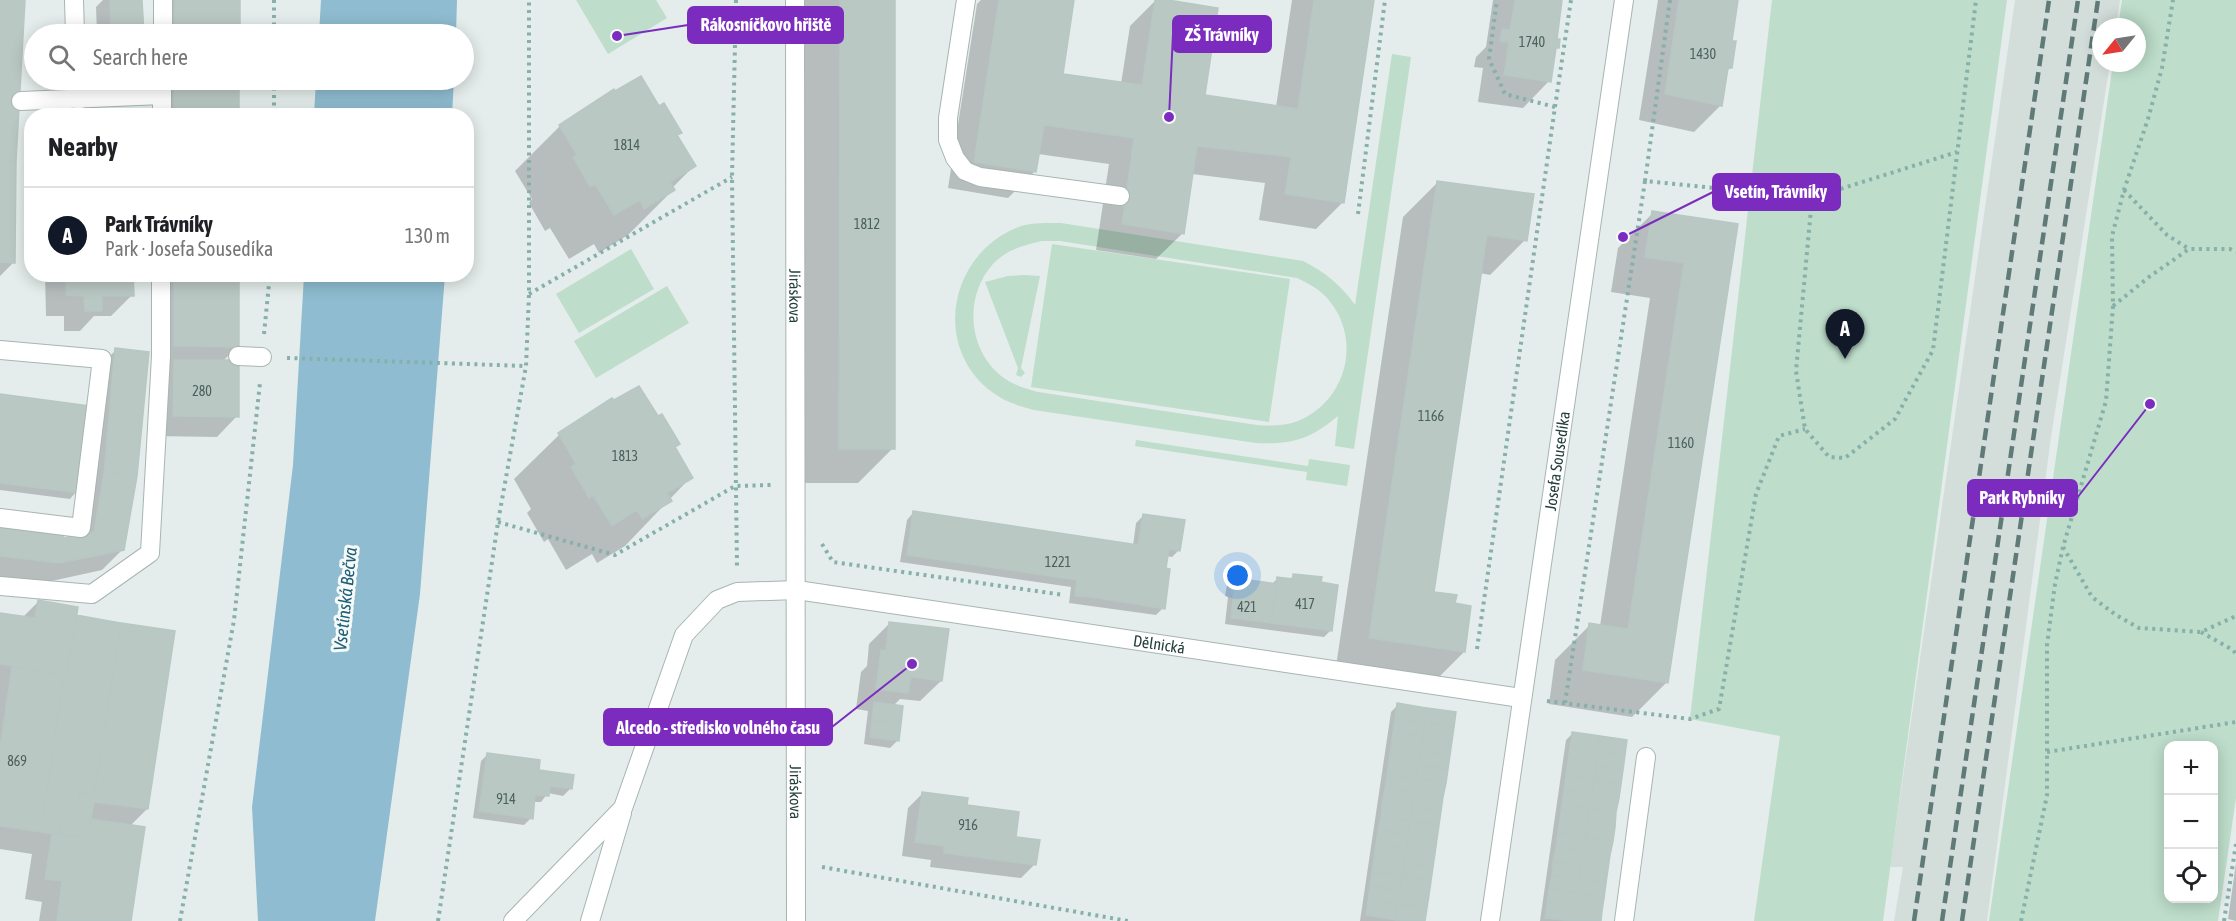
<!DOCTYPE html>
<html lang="en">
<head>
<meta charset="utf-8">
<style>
  body { margin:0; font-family:"Asap Condensed",sans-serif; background:#f6f6f6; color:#202124 }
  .controls { position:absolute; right:18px; bottom:18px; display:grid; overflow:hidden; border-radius:12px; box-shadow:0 3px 15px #0003 }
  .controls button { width:54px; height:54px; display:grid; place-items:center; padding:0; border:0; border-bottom:2px solid #e0e0e0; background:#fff; color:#202124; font:30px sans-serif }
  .compass { position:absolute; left:2092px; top:18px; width:54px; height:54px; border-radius:50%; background:#fff; box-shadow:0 3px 15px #0003; rotate:240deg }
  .you { position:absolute; left:1238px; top:576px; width:21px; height:21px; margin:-15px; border:4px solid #fff; border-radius:50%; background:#1a73e8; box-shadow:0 0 0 9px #1a73e833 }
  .badge { display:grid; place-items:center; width:39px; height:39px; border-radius:50%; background:#111827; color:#fff; font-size:20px; font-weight:700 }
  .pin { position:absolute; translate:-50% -50px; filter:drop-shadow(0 2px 3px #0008) }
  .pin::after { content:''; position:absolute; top:32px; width:21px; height:18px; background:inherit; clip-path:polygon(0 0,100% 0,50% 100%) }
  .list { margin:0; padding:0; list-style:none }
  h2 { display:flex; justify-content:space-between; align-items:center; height:78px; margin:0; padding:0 24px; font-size:26px }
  h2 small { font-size:20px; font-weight:400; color:#757577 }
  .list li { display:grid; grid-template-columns:39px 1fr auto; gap:18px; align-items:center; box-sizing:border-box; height:96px; padding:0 24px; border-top:2px solid #e0e0e0 }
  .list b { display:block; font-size:22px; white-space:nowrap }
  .list p { margin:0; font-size:20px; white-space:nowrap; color:#757577 }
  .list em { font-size:20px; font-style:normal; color:#757577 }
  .icon { flex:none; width:33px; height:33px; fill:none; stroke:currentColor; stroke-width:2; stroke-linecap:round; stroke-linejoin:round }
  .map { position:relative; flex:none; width:2236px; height:921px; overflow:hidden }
  .search { position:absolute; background:#fff; box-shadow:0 3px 15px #0003; left:24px; top:24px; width:450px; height:66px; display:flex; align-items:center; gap:15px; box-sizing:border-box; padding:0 21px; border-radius:33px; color:#757577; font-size:22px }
  .panel { position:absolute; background:#fff; box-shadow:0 3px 15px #0003; left:24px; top:108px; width:450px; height:174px; border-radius:24px }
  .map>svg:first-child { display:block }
  .built { fill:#d3ddda }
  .green { fill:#beddcb; fill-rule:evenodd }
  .water { fill:#8fbcd0 }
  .shadow { fill:#0003 }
  .building { fill:#bac8c4; stroke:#b7c7c3; stroke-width:1.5 }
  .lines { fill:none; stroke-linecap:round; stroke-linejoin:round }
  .lane-casing { stroke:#a7b5b3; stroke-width:20 }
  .street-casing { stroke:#a7b5b3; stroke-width:20 }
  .path { stroke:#86b0a9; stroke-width:4; stroke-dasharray:3 4.5; stroke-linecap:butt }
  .lane { stroke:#fff; stroke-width:18 }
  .street { stroke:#fff; stroke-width:18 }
  .rail { stroke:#5f7a77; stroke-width:4.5; stroke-dasharray:12 6; stroke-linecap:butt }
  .labels { text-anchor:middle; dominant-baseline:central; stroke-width:6; stroke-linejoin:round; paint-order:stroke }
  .number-label { font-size:14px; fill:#4a615d }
  .street-label { font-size:16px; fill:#243f3b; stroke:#f5faf8 }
  .water-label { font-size:18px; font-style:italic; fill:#205d79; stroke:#f5faf8 }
  .leader { fill:none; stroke:#7b2cbf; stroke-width:2 }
  .callout-dot { fill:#7b2cbf; stroke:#f5faf8; stroke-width:2 }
  .callout { fill:#7b2cbf; stroke:#7b2cbf; stroke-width:2 }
  .callout-label { font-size:18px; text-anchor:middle; font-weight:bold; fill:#fff }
</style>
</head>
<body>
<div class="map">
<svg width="2236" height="921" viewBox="0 0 2236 921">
  <rect width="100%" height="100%" fill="#e4edeb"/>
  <!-- built -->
  <path class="built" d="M2015,0H2120L2116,27H2101V63H2110L2051,437L1987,921H1894L1903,867H1890Z"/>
  <!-- green -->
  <path class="green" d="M576,0H656L667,18L608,54Z
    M1772,0H2007L1883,921H1754L1780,736L1690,719Z
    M2122,0H2236V798L2218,921H1989L2113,63H2137V27H2118ZM2168,746H2214V898H2168Z
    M1392,54L1411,57L1354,449L1335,446L1338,416C1311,439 1291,445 1256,443L1034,410C1019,406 1005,402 992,392C932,347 949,256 1016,228C1030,222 1046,223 1061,223L1303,261C1325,272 1341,285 1355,305ZM1042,241H1060L1297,278C1308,283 1319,289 1327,298C1363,338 1347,401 1298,421C1285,426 1271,426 1257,425L1038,392C1026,389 1014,385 1004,378C968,352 963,297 993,264C1006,250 1024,245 1042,241Z
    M1052,244L1290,279L1269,422L1031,387Z
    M631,249L654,289L579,333L556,294Z
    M1024,275L1040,276L1021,368L1025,373L1021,377L1016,375L1018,368L985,282L1008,276Z
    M667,286L689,323L596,378L574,341Z
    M1136,440L1308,466L1309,459L1350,465L1347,486L1306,480L1307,472L1135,446Z"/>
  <!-- water -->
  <path class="water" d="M321,0H457L456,34H319Z
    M316,80H454L452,115H314Z
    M304,275H445L420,594L375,921H258L252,807L293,465Z"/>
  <!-- shadow -->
  <path class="shadow" d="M0,0H23L14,163V262L0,276Z
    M103,0H141L142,34H97L96,7Z
    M168,0H238V34H168Z
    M805,0H894L893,448L858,483H805Z
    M981,0H1073L1061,75L1121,84L1130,26L1156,0H1158L1203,96L1276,107L1292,0H1373L1343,202L1316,229L1259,220L1265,183L1192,174L1183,233L1156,259L1096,250L1109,164L1038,154L1035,171L1008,198L948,188L977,4Z
    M1493,0H1561L1555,40L1557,47L1553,51L1549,81L1523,108L1478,102L1483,68L1474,67L1476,57L1486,47Z
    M1658,0H1737L1730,42L1731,67L1725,73L1720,106L1694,132L1639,120Z
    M168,80H238V116H168Z
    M659,108L680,132L676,137L694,166L672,188L673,190L628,235L599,253L594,244L569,259L550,228L545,231L529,203L532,199L515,171L560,126Z
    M1438,182L1525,240L1490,275L1480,273L1432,593L1453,604L1464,652L1429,687L1335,673L1403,217Z
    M1653,213L1736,225L1667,682L1632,717L1549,704L1555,660L1590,625L1600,626L1650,298L1611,292L1618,248Z
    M45,274H132V295L111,316H94L80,331H64V316H46Z
    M154,274H238V346L222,362L237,416L217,437L153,436Z
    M116,350L123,549L102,570L38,584L0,579V528L61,540L76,537L95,371Z
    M0,396L76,492L70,499L0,490Z
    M612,400L657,418L691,477L625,546L597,563L592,554L566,570L548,539L544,542L527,513L531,509L514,479L559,435Z
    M913,513L1133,546L1136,523L1143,516L1179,550L1172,557L1166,556L1163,608L1156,615L1069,603L1071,587L900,562L907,520Z
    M1238,573L1247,581L1271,585L1278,578L1289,580L1294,575L1331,630L1324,637L1225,624L1228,597L1225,596L1227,585Z
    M38,602L75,616L147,809L129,827V921H39L42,902L25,899L32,854L0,849V613L22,618Z
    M890,623L941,681L920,701L900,699L893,706L897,741L890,748L864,744L868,711L856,709L861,672L867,666L869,644Z
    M1398,705L1454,713L1424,921H1360L1391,712Z
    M1573,733L1599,921H1540L1566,740Z
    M488,754L570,789L563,796L548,793L541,802H533L531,818L524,825L473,818L481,761Z
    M922,794L965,807L1014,838L1035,864L1021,878L930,867L931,860L902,856L908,808Z
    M2236,863V921L2228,919Z"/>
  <!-- building -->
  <path class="building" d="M0,0H25L16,162L0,161Z
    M110,0H142L144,34H111Z
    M175,0H240V34H174Z
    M840,0H895V449H839Z
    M999,0H1074L1063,74L1142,85L1155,0H1168L1218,8L1205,95L1298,109L1314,0H1374L1344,203L1285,194L1291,157L1197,146L1184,234L1122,224L1134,138L1044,125L1036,172L974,162Z
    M1515,0H1562L1557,39H1560L1559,48H1556L1551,82L1504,75L1509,42L1500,41L1502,29L1510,30Z
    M1679,0H1738L1732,41H1736L1732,68H1728L1722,106L1665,94Z
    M641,76L659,106L664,103L682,133L677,135L696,166L670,182L675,190L644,209L640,200L614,215L595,184L590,187L573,157L577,155L559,125L614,89L615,91Z
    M174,80H239V116H174Z
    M0,161L16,162L15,263L0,262Z
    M1437,181L1534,194L1527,241L1487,235L1434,592L1457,595L1455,603L1471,606L1465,652L1369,638Z
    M1652,211L1738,224L1668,683L1583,670L1589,623L1628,629L1684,263L1645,257Z
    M66,274H133L134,296H102V311H85L84,296L66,295Z
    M174,274H239V347L174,346Z
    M115,348L149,352L137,476L104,473Z
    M174,360H239V417L173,416Z
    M639,386L658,416L662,414L680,444L675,447L693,478L667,493L672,501L642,519L637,510L612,526L593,495L589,498L571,467L576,464L558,433L612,398L614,400Z
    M0,394L89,406L78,493L0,483Z
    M104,473L137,476L124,550L59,563L0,556V527L63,535V538L94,532Z
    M913,511L1138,545L1143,514L1185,520L1180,551L1169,549L1166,568L1170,569L1165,609L1091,597L1075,596L1077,580L907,555Z
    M1237,571L1250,573L1249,580L1277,584L1271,623L1231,618L1234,590L1231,589L1233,577H1236Z
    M1293,574L1322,577L1321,582L1338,585L1332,631L1271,623L1277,577L1293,579Z
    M38,600L78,607L67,673L71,674L70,676L0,664V613L35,618Z
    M76,615L121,623L94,795L79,793L78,805L65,803L62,820L43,817L64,675L70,676L71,674L67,673Z
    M889,622L949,629L942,681L911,677L908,693L876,689L881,650H886Z
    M121,623L175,631L148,809L94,802L91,819L72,817L71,821L62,820L65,803L78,805L79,793L94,795Z
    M12,667L64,675L43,817L62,820L60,835L0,826V747Z
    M874,702L903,706L901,724L872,720Z
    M1397,703L1427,708L1425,723L1395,719Z
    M1427,708L1456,712L1454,727L1425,723Z
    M1395,719L1425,723L1423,737L1393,732Z
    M872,720L901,724L899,741L870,737Z
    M1425,723L1454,727L1452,741L1423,737Z
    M1393,732L1423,737L1420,751L1391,747Z
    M1572,732L1600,736L1598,751L1570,747Z
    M1600,736L1627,740L1625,755L1598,751Z
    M1423,737L1452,741L1450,755L1420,751Z
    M1391,747L1420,751L1418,765L1389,761Z
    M1570,747L1598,751L1596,766L1568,761Z
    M1420,751L1450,755L1448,769L1418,765Z
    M1598,751L1625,755L1623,770L1596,766Z
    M487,753L540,760L539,770L574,775L572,789L550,786L549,796L535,795L533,819L479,811Z
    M1389,761L1418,765L1416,779L1387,775Z
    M1568,761L1596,766L1593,780L1566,775Z
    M1418,765L1448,769L1446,783L1416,779Z
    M1596,766L1623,770L1621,784L1593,780Z
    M1387,775L1416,779L1414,793L1385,788Z
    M1566,775L1593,780L1592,794L1564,790Z
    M1416,779L1446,783L1443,797L1414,793Z
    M1593,780L1621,784L1619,798L1592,794Z
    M1385,788L1414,793L1412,807L1382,803Z
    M1564,790L1592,794L1589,808L1562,804Z
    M922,792L968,798L967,805L1019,812L1016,837L1040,840L1036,865L944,853V846L915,842Z
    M1414,793L1443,797L1441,811L1412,807Z
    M1592,794L1619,798L1616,812L1589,808Z
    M1382,803L1412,807L1410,821L1381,817Z
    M1562,804L1589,808L1587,822L1560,818Z
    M1412,807L1441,811L1439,825L1410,821Z
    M1589,808L1616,812L1615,827L1587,822Z
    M72,817L91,819L89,837L60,835L62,820L71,821Z
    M1381,817L1410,821L1408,835L1378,830Z
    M1560,818L1587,822L1585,837L1558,832Z
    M91,819L145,827L131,921H57L62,881L45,879L52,833L89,837Z
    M1410,821L1439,825L1437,839L1408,835Z
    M1587,822L1615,827L1613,841L1585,837Z
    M1378,830L1408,835L1406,849L1376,844Z
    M1558,832L1585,837L1583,851L1556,847Z
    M1408,835L1437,839L1435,853L1406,849Z
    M1585,837L1613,841L1610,855L1583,851Z
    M1376,844L1406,849L1404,863L1374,858Z
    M1556,847L1583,851L1581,865L1553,861Z
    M1406,849L1435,853L1433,867L1404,863Z
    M1583,851L1610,855L1608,869L1581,865Z
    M1374,858L1404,863L1402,876L1372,872Z
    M1553,861L1581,865L1579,879L1552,875Z
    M1404,863L1433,867L1431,881L1402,876Z
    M1581,865L1608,869L1606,883L1579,879Z
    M1372,872L1402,876L1399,891L1370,886Z
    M1552,875L1579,879L1577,893L1549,889Z
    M1402,876L1431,881L1429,895L1399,891Z
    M1579,879L1606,883L1604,898L1577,893Z
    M1370,886L1399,891L1397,904L1368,900Z
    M1549,889L1577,893L1575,908L1547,903Z
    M1399,891L1429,895L1427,908L1397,904Z
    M1577,893L1604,898L1602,911L1575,908Z
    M1368,900L1397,904L1395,920L1366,915Z
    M1547,903L1575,908L1573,921L1545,918Z
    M1397,904L1427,908L1425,921L1395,920Z
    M1575,908L1602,911L1601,921H1573Z"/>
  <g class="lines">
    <!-- lane casing -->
    <g class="lane-casing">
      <path id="lane" d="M74,0L75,34
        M966,0L948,118V140L955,158L965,171L980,177L1120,196
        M163,34V0
        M78,80L79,100
        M21,101L162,95
        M162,116V80
        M0,350L102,359L81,528L0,518
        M238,356L262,357
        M0,586L92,594L150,553L161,356V274
        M1624,921L1646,757"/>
    </g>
    <!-- street casing -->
    <g class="street-casing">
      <g id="street">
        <path id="s1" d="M795,0L796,921"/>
        <path id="s2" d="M513,921L623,808L684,635L717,600L737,592L797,590L1521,698"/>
        <path d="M590,921L622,813"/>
        <path id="s3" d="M1490,921L1624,0"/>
      </g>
    </g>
    <!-- path -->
    <path class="path" d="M274,0V34
      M736,0L732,177L737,567
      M1670,0L1645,181L1812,198L1796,371L1805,429L1829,457L1845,458L1895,419L1933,350L1976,0
      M274,80V116
      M1555,107L1571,0
      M2124,190L2167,235L2189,249
      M1812,198L1957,152
      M1358,214L1385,0
      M529,294L732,177
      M2113,306L2149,277L2189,249H2230L2236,252
      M264,334L270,274
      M287,358L526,366
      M498,522L615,555L735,486L772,485
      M822,544L833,562L1064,595
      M2063,547L2092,597L2116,615L2139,628L2201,632L2236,616
      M2201,632L2233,650L2236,654
      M1477,649L1555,107L1505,94L1489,59L1497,0
      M1547,701L1690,719L1719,709L1756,494L1779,436L1805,429
      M1565,703L1645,181
      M2047,752L2236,722
      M822,867L1128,921
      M180,921L234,620L260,383
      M438,921L498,522L526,366L529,294V0
      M2021,921L2047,795V645L2055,584L2063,547L2106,401L2113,306L2112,236L2124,190L2148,119L2162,68L2173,0
      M2224,921L2236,844"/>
    <!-- lane -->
    <use href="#lane" class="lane"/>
    <!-- street -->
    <use href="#street" class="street"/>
    <!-- rail -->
    <path class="rail" d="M1914,921L2049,0
      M1942,921L2078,0
      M1962,921L2098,0"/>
  </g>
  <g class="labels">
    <!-- number labels -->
    <g class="number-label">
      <text x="1532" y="42">1740</text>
      <text x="1703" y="54">1430</text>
      <text x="627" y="145">1814</text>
      <text x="867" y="224">1812</text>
      <text x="202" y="391">280</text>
      <text x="1431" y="416">1166</text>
      <text x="1681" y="443">1160</text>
      <text x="625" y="456">1813</text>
      <text x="1058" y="562">1221</text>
      <text x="1305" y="604">417</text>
      <text x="1247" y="607">421</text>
      <text x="17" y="761">869</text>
      <text x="506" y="799">914</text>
      <text x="968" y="825">916</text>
    </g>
    <!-- street labels -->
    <g class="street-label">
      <text stroke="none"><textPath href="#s1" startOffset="296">Jiráskova</textPath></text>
      <text stroke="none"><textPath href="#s3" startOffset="465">Josefa Sousedíka</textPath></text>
      <text stroke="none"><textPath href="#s2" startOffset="837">Dělnická</textPath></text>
      <text stroke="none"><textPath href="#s1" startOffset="792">Jiráskova</textPath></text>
    </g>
    <!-- water labels -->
    <g class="water-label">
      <text transform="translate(345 599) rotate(-84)">Vsetínská Bečva</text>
    </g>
  </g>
  <!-- callouts -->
  <path class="leader" d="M617 36L688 25M1169 117L1173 34M1623 237L1713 192M2150 404L2077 498M912 664L832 727"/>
  <g class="callout-dot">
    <circle cx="617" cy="36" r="6"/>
    <circle cx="1169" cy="117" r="6"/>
    <circle cx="1623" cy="237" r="6"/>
    <circle cx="2150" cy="404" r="6"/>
    <circle cx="912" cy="664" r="6"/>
  </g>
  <g class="callout">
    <rect x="688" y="7" width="155" height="36" rx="6"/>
    <rect x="1173" y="16" width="98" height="36" rx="6"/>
    <rect x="1713" y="174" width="127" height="36" rx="6"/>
    <rect x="1968" y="480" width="109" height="36" rx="6"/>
    <rect x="604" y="709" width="228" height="36" rx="6"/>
  </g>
  <g class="callout-label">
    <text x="766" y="31">Rákosníčkovo hřiště</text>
    <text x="1222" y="41">ZŠ Trávníky</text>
    <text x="1776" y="198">Vsetín, Trávníky</text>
    <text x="2022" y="504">Park Rybníky</text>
    <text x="718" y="734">Alcedo - středisko volného času</text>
  </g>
</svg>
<div class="controls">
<button>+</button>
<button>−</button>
<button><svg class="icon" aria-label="locate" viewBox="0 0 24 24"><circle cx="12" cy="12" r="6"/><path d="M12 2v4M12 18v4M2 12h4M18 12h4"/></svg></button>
</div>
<svg class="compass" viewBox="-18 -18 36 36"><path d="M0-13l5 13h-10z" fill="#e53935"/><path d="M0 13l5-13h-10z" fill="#757577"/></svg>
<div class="you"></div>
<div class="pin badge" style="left:1845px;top:359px">A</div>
<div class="search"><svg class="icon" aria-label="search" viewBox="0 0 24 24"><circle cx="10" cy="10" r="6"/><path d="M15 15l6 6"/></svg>Search here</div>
<section class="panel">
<h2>Nearby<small></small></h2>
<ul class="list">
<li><span class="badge">A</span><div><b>Park Trávníky</b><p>Park · Josefa Sousedíka</p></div><em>130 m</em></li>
</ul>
</section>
</div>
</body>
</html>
